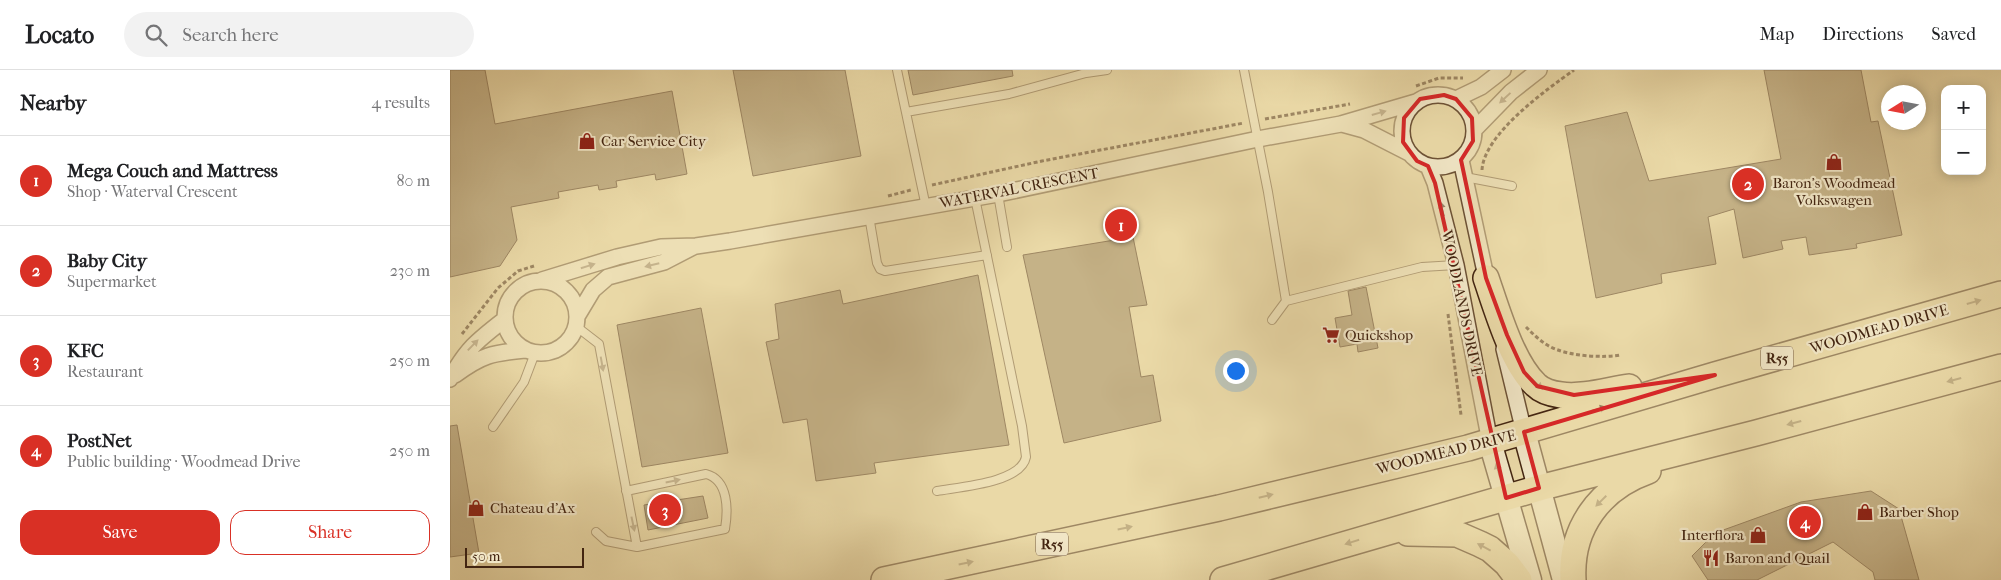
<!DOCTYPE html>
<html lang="en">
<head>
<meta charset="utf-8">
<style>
  body { margin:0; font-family:"IM FELL French Canon",serif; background:#f2f2f2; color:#202124 }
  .controls { position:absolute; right:15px; top:15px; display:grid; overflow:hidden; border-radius:10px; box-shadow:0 2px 12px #0003 }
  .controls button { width:45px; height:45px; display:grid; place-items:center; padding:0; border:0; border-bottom:1px solid #e0e0e0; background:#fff; color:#202124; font:25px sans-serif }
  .compass { position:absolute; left:1431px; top:15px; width:45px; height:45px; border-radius:50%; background:#fff; box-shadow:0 2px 12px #0003; rotate:259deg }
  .scale { position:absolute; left:15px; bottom:12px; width:119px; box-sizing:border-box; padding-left:5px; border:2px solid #432511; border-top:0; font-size:14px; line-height:18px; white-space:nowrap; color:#432511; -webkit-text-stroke:4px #f1e6c6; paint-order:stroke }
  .you { position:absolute; left:785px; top:300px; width:18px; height:18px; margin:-12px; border:4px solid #fff; border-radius:50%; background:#1a73e8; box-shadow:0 0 0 8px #1a73e833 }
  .badge { display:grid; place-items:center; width:32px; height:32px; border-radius:50%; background:#d93025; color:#fff; font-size:16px; font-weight:700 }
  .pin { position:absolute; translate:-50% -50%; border:2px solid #fff; box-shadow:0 1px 5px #0006 }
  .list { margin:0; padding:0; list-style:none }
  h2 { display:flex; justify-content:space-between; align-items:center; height:65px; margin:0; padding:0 20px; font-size:21px }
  h2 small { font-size:16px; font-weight:400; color:#757577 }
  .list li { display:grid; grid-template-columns:32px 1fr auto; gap:15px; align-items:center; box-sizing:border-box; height:90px; padding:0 20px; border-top:1px solid #e0e0e0 }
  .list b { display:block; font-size:19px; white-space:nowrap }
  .list p { margin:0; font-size:16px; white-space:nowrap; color:#757577 }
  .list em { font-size:16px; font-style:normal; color:#757577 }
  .actions { display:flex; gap:10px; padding:15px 20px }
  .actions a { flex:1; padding:11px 0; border:1px solid #d93025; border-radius:15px; text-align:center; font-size:18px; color:#d93025 }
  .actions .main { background:#d93025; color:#fff }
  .icon { flex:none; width:28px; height:28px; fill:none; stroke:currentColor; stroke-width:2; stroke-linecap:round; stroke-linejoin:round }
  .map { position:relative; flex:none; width:1551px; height:510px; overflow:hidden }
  header { display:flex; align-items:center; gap:30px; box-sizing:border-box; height:70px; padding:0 25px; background:#fff; border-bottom:1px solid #e0e0e0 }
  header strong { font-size:24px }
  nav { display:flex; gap:28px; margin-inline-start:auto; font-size:18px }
  .search { width:350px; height:45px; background:#f2f2f2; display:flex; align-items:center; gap:12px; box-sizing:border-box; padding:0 18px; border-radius:28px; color:#757577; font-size:19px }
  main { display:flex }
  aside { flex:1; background:#fff }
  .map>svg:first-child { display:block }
  .building { fill:#9a835f; stroke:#432511 }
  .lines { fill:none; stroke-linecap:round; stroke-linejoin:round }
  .service-casing { stroke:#6d5236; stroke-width:10 }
  .minor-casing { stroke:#6d5236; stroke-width:18 }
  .secondary-casing { stroke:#432511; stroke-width:25 }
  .primary-casing { stroke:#432511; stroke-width:28 }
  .path { stroke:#432511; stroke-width:3; stroke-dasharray:4 2.5; stroke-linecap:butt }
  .service { stroke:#f1e6c6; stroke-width:8 }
  .minor { stroke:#f1e6c6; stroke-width:15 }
  .secondary { stroke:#f1e6c6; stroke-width:22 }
  .primary { stroke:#ead9a7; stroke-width:25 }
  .oneway { fill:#9a866c }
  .oneway2 { fill:#967f5c }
  .marked { fill:none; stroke:#d62828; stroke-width:4; stroke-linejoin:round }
  .labels { text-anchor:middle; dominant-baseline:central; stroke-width:4.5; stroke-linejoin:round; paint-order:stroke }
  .shield { fill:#f1e6c6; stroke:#775f47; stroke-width:1 }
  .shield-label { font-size:14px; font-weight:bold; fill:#432511 }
  .poi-label { font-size:15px; fill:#432511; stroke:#f1e6c6; text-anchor:start }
  .street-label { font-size:15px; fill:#432511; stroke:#f1e6c6 }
</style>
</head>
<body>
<header>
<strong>Locato</strong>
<div class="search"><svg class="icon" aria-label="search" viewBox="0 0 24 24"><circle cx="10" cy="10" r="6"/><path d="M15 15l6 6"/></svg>Search here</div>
<nav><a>Map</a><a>Directions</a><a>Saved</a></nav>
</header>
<main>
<aside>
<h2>Nearby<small>4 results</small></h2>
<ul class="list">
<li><span class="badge">1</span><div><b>Mega Couch and Mattress</b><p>Shop · Waterval Crescent</p></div><em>80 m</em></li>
<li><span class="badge">2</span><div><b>Baby City</b><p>Supermarket</p></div><em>230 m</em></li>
<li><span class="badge">3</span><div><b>KFC</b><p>Restaurant</p></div><em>250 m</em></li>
<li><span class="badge">4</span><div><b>PostNet</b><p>Public building · Woodmead Drive</p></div><em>250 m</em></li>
</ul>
<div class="actions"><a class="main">Save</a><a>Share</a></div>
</aside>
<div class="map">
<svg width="1551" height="510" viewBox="0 0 1551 510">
  <rect width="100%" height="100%" fill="#ead9a7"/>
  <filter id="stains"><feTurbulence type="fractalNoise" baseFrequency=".004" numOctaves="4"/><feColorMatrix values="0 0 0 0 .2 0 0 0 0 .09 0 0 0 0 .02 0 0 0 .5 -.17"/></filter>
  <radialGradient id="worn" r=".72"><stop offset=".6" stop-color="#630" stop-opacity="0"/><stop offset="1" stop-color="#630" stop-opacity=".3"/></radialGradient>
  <!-- building -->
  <path class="building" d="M0,0H35L45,54L222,21L237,104L206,110L205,104L166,111L167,117L149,120L148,115L108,122L109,128L61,137L67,170L50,196L0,207Z
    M283,0H395L411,86L303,106Z
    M458,0H562L563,6L463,25Z
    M1314,0H1411L1421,52L1428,51L1452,165L1406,174L1407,178L1359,185L1356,167L1331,171L1333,179L1293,188L1284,139L1258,147L1266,194L1211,204L1212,213L1146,228L1115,56L1177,42L1199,111L1331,89Z
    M683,167L697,235L679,237L691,307L703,305L711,351L614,373L573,185Z
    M528,205L559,375L424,393L426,403L366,411L357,349L333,353L316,272L329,269L325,234L390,220L393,234Z
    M916,217L928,278L908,282L907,274L890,277L885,248L902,245L898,221Z
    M251,238L278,383L192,397L167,255Z
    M7,355L29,483L0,487V356Z
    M1421,421L1449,439L1469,510H1425L1423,502L1383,472L1307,510H1258L1242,486L1265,463L1351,432Z
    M253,426L258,448L198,460L194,435Z"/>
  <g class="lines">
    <!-- service casing -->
    <g class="service-casing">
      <path id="service" d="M447,0L476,137
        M794,0L818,122L836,231L822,250
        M456,42L559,24L636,3L657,0
        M1015,107L1062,116
        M548,124L557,177
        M419,146L427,193L430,199L435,201L537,185
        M836,231L972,197L1006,195
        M127,257L149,274L187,477L156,471L146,462
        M43,357L74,312L85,283
        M176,421L256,404C279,410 278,441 275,459L187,477
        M487,421C509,417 571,413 576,387L572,356L525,128"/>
    </g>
    <!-- minor casing -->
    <g class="minor-casing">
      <path id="minor" d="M952 61a36 36 0 1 1 72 0a36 36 0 1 1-72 0Z
        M1006,29L1031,17L1053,0
        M892,54L914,60L959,83
        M1025,59L1061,22L1089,0
        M1011,90L1038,216
        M978,96L985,113L1006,195L1040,372
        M92,210L167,187L211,177L246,176L280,171L548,124L808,69L891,54L966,32
        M55 247a36 36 0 1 1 72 0a36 36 0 1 1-72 0Z
        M128,245L143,220L158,207L214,192L243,177
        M1054,279L1074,362
        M5,305C32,285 42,283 75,280
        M0,309C17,278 28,270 55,249"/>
    </g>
    <!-- secondary casing -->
    <g class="secondary-casing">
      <path id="secondary" d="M1074,362L1114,510
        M1040,372L1080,510"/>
    </g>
    <!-- primary casing -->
    <g class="primary-casing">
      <path id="primary" d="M1036,208C1047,240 1062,293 1086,315C1092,321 1103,324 1111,325C1133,328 1158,320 1179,317
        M958,463L1007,464L1030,474L1040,479L1057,494L1069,510
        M434,510L769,438L1018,378L1265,305L1551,224
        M773,510L1089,418L1306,363L1551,297
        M1123,510C1120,458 1150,418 1198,401"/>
    </g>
    <!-- path -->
    <path class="path" d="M966,16L989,8H1013
      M815,49L900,34
      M1032,100C1034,64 1096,20 1124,0
      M482,115L592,91L794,53
      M438,126L461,120
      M998,244L1011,345
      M1076,257C1085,266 1095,276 1108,280C1123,286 1154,288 1170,285
      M12,264L48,218L68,201L84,196"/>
    <!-- service -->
    <use href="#service" class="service"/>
    <!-- minor -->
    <use href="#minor" class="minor"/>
    <!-- secondary -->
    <use href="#secondary" class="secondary"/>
    <!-- primary -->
    <use href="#primary" class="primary"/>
  </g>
  <!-- one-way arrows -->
  <defs><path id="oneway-solid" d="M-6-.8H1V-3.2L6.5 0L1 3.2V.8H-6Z" transform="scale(1.25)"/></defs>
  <g class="oneway">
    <use href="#oneway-solid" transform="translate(1055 28) rotate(137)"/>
    <use href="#oneway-solid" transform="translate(929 43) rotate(-16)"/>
    <use href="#oneway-solid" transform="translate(992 139) rotate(-104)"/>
    <use href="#oneway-solid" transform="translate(202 195) rotate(166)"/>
    <use href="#oneway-solid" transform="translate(138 196) rotate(-17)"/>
    <use href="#oneway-solid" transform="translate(23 275) rotate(-46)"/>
    <use href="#oneway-solid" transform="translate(152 294) rotate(80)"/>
    <use href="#oneway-solid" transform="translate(1048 400) rotate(-105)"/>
    <use href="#oneway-solid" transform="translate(223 411) rotate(-12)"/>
    <use href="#oneway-solid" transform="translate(183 454) rotate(78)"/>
  </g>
  <g class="oneway2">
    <use href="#oneway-solid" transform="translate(1524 232) rotate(-16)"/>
    <use href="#oneway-solid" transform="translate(1504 310) rotate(165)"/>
    <use href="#oneway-solid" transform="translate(1087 314) rotate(42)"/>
    <use href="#oneway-solid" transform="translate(1149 339) rotate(-16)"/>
    <use href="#oneway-solid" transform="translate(1344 353) rotate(165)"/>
    <use href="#oneway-solid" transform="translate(816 426) rotate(-14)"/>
    <use href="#oneway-solid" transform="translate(1151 431) rotate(135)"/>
    <use href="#oneway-solid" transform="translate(675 458) rotate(-12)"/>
    <use href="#oneway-solid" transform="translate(902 472) rotate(163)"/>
    <use href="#oneway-solid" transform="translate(1034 477) rotate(-152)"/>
    <use href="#oneway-solid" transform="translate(516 493) rotate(-12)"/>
  </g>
  <!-- marked area -->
  <path d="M0 0H1551V510H0ZM994,25L1006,29L1022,48L1023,71L1011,90L1036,208L1057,265L1074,302L1087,316L1124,325L1265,305L1074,362L1089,418L1056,428L985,113L978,96L967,91L953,72L954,48L970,29Z" fill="#ead9a7" fill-opacity=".55" fill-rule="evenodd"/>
  <path class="marked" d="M994,25L1006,29L1022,48L1023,71L1011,90L1036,208L1057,265L1074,302L1087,316L1124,325L1265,305L1074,362L1089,418L1056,428L985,113L978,96L967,91L953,72L954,48L970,29Z"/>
  <!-- icons -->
  <defs>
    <g id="shop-bare" transform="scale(1.35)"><path d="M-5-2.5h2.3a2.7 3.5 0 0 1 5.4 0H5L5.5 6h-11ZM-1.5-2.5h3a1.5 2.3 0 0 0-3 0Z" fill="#8f2418" stroke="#f1e6c6" stroke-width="2.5" paint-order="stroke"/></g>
    <g id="supermarket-bare" transform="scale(1.35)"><path d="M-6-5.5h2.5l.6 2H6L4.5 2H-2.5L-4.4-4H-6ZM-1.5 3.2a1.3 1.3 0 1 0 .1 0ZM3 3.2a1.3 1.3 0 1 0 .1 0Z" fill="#8f2418" stroke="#f1e6c6" stroke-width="2.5" paint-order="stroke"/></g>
    <g id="restaurant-bare" transform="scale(1.35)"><path d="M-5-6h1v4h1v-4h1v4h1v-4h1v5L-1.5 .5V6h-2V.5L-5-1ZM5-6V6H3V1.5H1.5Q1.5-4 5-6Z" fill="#8f2418" stroke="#f1e6c6" stroke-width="2.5" paint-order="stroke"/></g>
  </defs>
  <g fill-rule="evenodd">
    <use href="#shop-bare" x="137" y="71"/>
    <use href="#shop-bare" x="1384" y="92"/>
    <use href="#supermarket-bare" x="881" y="265"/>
    <use href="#shop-bare" x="26" y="438"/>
    <use href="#shop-bare" x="1415" y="442"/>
    <use href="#shop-bare" x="1308" y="465"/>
    <use href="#restaurant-bare" x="1261" y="488"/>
  </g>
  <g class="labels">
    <!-- shield labels -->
    <g class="shield">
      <rect x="1311" y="276.5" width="32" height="23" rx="4"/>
      <rect x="586" y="462.5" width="32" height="23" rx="4"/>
    </g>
    <g class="shield-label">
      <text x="1327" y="288">R55</text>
      <text x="602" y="474">R55</text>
    </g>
    <!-- poi labels -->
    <g class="poi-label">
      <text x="151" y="71">Car Service City</text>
      <text x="1384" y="113" text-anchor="middle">Baron's Woodmead<tspan x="1384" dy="17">Volkswagen</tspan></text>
      <text x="895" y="265">Quickshop</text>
      <text x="40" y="438">Chateau d'Ax</text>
      <text x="1429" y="442">Barber Shop</text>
      <text x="1294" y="465" text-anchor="end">Interflora</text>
      <text x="1275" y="488">Baron and Quail</text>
    </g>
    <!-- street labels -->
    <g class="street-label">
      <text transform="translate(569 118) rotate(-11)">WATERVAL CRESCENT</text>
      <text transform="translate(1012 233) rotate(78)">WOODLANDS DRIVE</text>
      <text transform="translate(1429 259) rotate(-16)">WOODMEAD DRIVE</text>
      <text transform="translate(996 382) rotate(-14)">WOODMEAD DRIVE</text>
    </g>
  </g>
  <rect width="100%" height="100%" filter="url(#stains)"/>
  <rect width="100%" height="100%" fill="url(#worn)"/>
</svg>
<div class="controls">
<button>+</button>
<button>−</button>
</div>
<svg class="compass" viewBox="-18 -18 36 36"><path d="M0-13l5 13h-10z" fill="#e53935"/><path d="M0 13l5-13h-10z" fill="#757577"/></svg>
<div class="scale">50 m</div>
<div class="you"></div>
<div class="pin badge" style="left:671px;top:155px">1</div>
<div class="pin badge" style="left:1298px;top:114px">2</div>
<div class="pin badge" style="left:215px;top:440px">3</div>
<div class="pin badge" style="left:1355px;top:452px">4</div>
</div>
</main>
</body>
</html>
